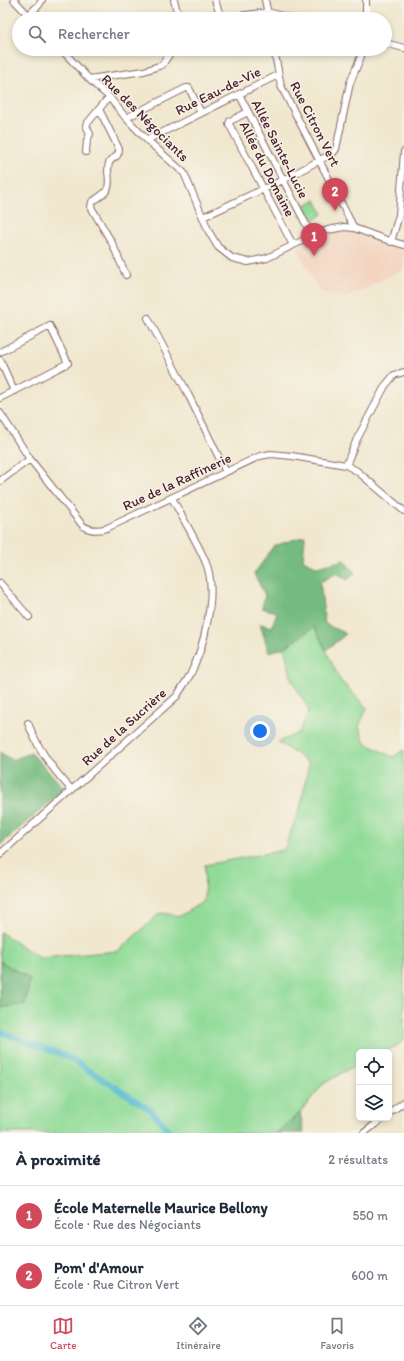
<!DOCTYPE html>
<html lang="fr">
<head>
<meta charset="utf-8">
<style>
  body { margin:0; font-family:Itim,sans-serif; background:#f6f6f7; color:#1f2937 }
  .controls { position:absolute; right:12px; bottom:12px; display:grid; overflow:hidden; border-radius:6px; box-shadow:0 2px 6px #0003 }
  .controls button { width:36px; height:36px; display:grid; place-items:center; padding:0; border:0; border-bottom:1px solid #e0e1e3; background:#fff; color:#1f2937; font:20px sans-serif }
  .you { position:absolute; left:260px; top:731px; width:14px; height:14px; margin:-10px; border:3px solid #fff; border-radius:50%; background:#1a73e8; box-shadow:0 0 0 6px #1a73e833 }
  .badge { display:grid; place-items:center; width:26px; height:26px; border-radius:50%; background:#d1495b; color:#fff; font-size:13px; font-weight:700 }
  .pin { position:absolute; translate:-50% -33px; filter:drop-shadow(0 1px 2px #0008) }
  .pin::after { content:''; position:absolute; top:21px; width:14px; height:12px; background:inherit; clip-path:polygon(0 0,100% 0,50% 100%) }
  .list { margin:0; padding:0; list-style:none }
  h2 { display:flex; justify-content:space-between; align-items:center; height:52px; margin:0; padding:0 16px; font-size:17px }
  h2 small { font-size:13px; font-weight:400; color:#747a83 }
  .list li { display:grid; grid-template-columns:26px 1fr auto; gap:12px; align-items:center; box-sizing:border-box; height:60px; padding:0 16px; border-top:1px solid #e0e1e3 }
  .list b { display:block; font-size:15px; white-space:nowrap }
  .list p { margin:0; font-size:13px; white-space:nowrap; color:#747a83 }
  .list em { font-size:13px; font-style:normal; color:#747a83 }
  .icon { flex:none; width:22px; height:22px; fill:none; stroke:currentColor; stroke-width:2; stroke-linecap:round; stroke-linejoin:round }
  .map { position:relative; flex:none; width:404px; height:1133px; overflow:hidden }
  .search { position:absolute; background:#fff; box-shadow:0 2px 6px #0003; left:12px; right:12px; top:12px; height:44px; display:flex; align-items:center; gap:10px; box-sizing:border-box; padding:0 14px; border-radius:22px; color:#747a83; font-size:15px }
  .sheet { height:172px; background:#fff }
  nav { display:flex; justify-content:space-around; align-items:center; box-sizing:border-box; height:56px; border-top:1px solid #e0e1e3; background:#fff; font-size:11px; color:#747a83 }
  nav a { display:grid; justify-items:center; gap:2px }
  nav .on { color:#d1495b }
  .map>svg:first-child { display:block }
  .built { fill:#f3d4bf }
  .green { fill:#90db97; stroke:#6d7d61 }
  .forest { fill:#74bb80; stroke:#5f6d56 }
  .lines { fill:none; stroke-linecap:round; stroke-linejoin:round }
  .canal { stroke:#52bad0; stroke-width:6 }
  .minor-casing { stroke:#846564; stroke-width:8 }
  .minor { stroke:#fff; stroke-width:6 }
  .labels { text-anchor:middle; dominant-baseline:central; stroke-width:3; stroke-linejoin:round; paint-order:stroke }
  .street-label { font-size:14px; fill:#4a1f2b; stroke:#f7f3e8 }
</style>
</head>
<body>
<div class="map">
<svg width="404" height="1133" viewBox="0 0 404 1133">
  <rect width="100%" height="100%" fill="#f7f3e8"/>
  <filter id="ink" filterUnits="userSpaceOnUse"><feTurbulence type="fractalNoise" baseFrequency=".025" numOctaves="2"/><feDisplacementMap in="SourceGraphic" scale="8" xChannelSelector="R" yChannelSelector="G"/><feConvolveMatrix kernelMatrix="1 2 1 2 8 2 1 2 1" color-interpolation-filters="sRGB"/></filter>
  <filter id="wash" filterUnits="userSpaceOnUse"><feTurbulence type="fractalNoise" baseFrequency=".012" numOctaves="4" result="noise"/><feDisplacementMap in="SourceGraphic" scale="16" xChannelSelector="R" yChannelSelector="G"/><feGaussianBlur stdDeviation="0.9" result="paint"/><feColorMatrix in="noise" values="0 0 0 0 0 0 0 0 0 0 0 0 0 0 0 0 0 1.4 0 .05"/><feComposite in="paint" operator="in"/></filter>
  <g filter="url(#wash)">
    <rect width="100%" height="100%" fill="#f0e7ce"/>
    <!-- built -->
    <path class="built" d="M340,231H348L404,251V269L346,298L319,291L297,248L329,233Z"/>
    <!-- green -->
    <path class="green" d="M316,200L323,214L313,220L305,205Z
      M314,626L340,680L367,708L359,726L365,743L393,757L404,750V1040C390,1053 377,1052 359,1052V1063L323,1084L300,1113L276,1133H0V1008L25,1004L30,979L0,961V932L40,958L118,951L160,913L180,916L204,901L205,865L284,850L301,805L309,763L278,742L299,733L309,710L292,680L284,648Z"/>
    <!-- forest -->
    <path class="forest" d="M305,536L303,560L318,567L344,560L355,573L347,580L337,573L320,582L325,624L346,634L326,650L314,627L284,648L269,652L260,624L272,627L277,612L262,608L265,595L254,574L274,546Z
      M0,752L12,760L31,753L65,789L0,845Z
      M0,961L30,979L25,1004L0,1008Z
      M300,1113L304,1133H276Z"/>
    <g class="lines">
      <!-- canal -->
      <path class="canal" d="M0,1032L68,1057L151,1110L171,1133"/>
    </g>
  </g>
  <g filter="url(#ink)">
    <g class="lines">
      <!-- minor casing -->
      <g class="minor-casing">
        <path id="minor" d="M14,0L32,19
          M174,0L179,19
          M215,0L221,18
          M265,0L269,19
          M28,15L39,5L42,0
          M215,19L268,12L293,19
          M366,19V0
          M385,43L404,48
          M61,49L91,81L109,97L126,118L147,140L184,173L209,232L218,247L232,258L248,262L267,258L312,236L328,230L344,227L354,228L384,239L404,245
          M274,49L281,86L354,228
          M89,79L144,71L162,65L173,49
          M239,94L312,236
          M99,109L119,149C119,159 112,156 109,163C108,166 108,169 108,172C111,191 107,192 92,202L91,207L112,243L126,275
          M248,112L230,121L229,124L293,245
          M126,118L186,88H189L201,113
          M147,140L278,75
          M86,152L87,140L90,134L86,125L109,97
          M203,217L283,180L333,153L336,149L350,83L364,49
          M391,242L399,215L404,152
          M148,318L187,392L226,472
          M0,352L50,326L68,363L0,398
          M0,360L14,391
          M0,413L30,459L83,526C91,531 98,531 107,528L260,456L271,454L292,456L346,465L357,471L404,511
          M346,465L357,439L385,386L394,375L404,372
          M0,481L30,459
          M0,583L29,617
          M28,723C37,748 54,771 72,790
          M0,854L177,696C181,689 186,682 190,675C204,648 218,592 206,563C197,541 183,519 172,498
          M389,1113L404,1102
          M364,1133L383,1118"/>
      </g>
      <!-- minor -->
      <use href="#minor" class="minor"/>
    </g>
  </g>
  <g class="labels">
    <!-- street labels -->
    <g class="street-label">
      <text transform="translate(218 91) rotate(-26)">Rue Eau-de-Vie</text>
      <text transform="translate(145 118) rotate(45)">Rue des Négociants</text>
      <text transform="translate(315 124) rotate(63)">Rue Citron Vert</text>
      <text transform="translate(280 149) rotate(63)">Allée Sainte-Lucie</text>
      <text transform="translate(267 169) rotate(63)">Allée du Domaine</text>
      <text transform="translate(177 482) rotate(-25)">Rue de la Raffinerie</text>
      <text transform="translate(124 727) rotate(-42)">Rue de la Sucrière</text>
    </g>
  </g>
</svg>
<div class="controls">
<button><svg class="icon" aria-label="locate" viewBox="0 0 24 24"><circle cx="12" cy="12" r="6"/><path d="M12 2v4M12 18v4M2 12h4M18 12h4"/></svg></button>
<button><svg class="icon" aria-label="layers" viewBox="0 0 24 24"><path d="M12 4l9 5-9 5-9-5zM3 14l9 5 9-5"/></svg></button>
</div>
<div class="you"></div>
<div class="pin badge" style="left:314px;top:256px">1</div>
<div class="pin badge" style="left:335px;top:211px">2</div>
<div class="search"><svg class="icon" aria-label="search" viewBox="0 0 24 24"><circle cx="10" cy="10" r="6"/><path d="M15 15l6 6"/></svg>Rechercher</div>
</div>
<section class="sheet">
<h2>À proximité<small>2 résultats</small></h2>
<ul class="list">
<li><span class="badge">1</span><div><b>École Maternelle Maurice Bellony</b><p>École · Rue des Négociants</p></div><em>550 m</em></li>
<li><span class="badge">2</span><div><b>Pom' d'Amour</b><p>École · Rue Citron Vert</p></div><em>600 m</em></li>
</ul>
</section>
<nav>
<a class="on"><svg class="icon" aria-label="map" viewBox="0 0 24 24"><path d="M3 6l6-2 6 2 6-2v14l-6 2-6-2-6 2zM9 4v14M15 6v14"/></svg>Carte</a>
<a><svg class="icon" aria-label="directions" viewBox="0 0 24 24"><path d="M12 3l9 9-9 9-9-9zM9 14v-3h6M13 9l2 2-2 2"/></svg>Itinéraire</a>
<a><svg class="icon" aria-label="saved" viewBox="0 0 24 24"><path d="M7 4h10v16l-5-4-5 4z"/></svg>Favoris</a>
</nav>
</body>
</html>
